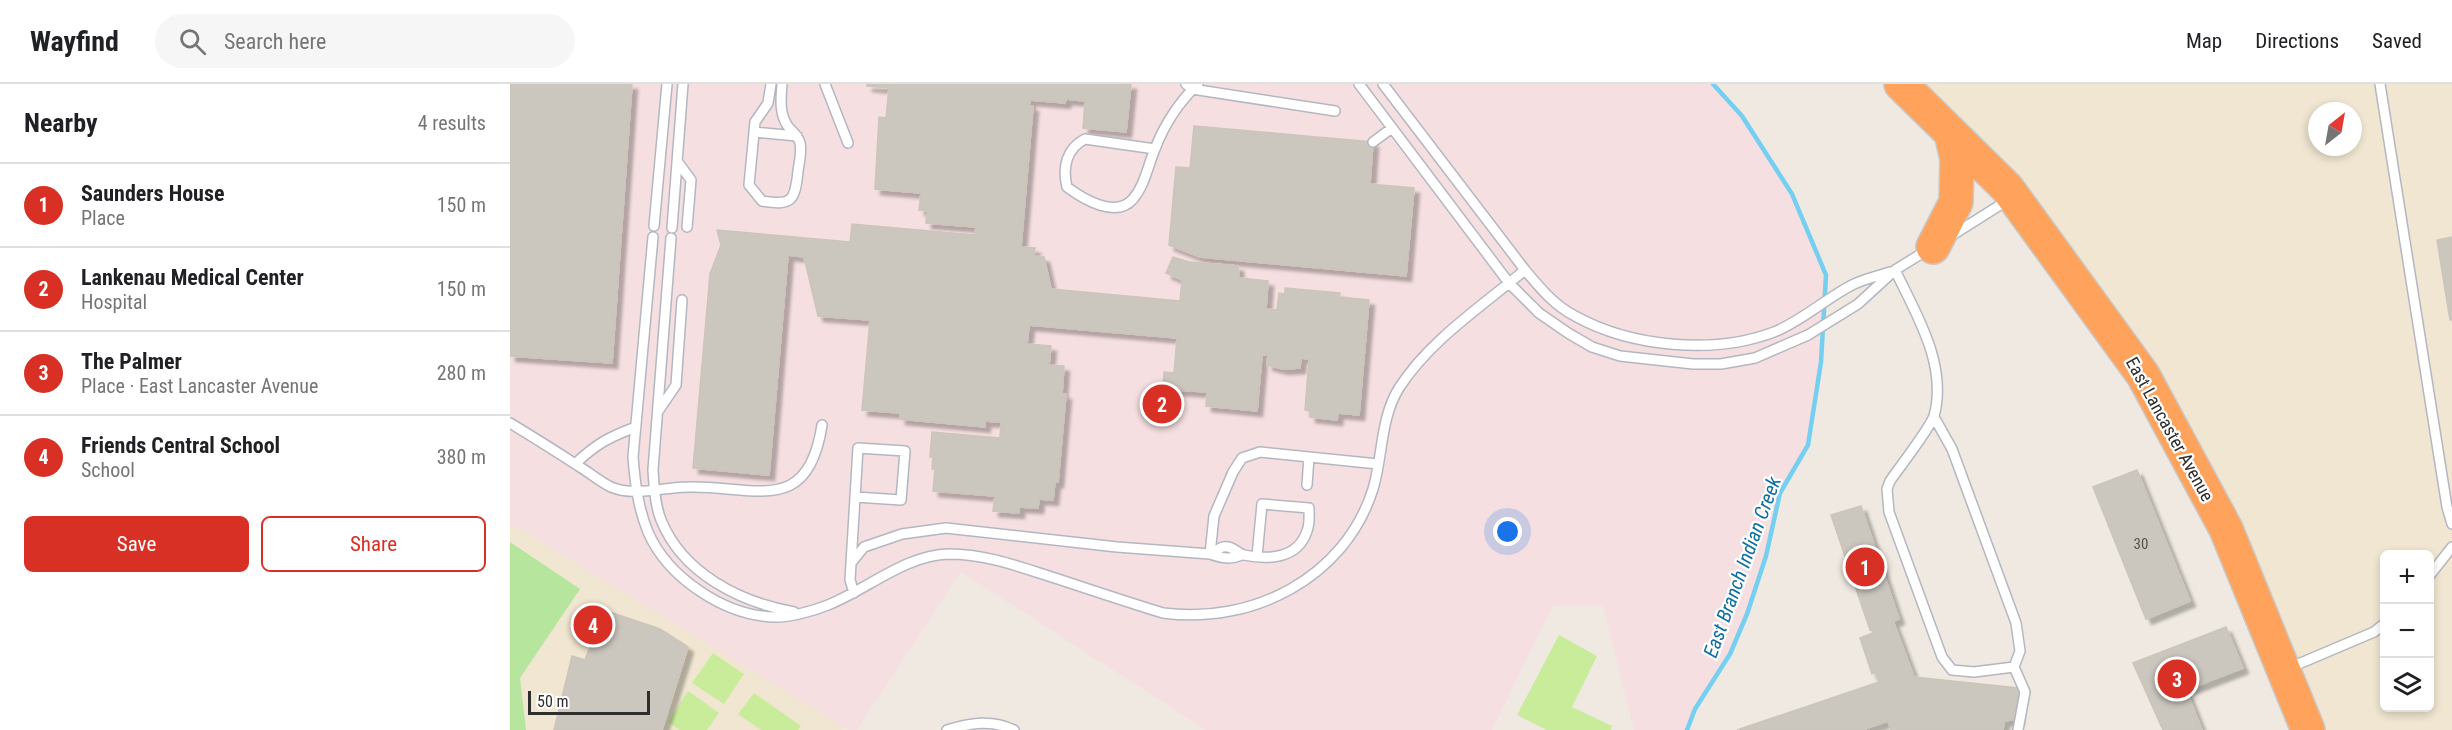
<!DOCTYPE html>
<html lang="en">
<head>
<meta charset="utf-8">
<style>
  body { margin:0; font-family:"Roboto Condensed",sans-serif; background:#f6f6f6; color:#202124 }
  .controls { position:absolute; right:18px; bottom:18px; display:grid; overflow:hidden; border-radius:9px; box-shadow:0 3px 9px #0003 }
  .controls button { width:54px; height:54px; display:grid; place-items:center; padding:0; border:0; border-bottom:2px solid #e0e0e0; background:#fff; color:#202124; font:30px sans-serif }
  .compass { position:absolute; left:1798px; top:18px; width:54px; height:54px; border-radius:50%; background:#fff; box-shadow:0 3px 9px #0003; rotate:31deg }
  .scale { position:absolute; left:18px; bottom:15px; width:122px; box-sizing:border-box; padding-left:6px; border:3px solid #2e2e2e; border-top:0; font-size:16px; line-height:21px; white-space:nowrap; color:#2e2e2e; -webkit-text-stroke:4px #fff; paint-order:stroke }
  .you { position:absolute; left:998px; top:448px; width:21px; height:21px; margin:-15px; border:4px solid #fff; border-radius:50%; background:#1a73e8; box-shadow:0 0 0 9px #1a73e833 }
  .badge { display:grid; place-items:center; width:39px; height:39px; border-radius:50%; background:#d93025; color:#fff; font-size:20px; font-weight:700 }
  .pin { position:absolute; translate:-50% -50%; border:3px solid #fff; box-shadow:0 2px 6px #0006 }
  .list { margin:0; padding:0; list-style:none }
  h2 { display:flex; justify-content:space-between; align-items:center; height:78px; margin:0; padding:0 24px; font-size:26px }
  h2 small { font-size:20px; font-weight:400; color:#757577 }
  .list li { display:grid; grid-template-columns:39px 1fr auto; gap:18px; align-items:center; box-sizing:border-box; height:84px; padding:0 24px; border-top:2px solid #e0e0e0 }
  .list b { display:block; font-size:22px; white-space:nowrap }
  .list p { margin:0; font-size:20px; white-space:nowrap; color:#757577 }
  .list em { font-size:20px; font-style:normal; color:#757577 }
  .actions { display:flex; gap:12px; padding:18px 24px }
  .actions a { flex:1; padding:14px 0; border:2px solid #d93025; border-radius:9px; text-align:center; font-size:21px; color:#d93025 }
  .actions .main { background:#d93025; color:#fff }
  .icon { flex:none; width:33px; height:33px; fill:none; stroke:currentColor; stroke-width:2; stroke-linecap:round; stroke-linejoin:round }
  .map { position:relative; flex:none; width:1942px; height:646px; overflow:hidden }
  header { display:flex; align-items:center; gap:36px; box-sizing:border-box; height:84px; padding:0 30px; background:#fff; border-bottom:2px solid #e0e0e0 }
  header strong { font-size:28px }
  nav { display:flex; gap:33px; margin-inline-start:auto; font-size:21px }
  .search { width:420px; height:54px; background:#f6f6f6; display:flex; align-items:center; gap:15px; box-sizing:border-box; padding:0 21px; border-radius:33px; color:#757577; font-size:22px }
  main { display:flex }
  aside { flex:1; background:#fff }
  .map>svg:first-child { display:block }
  .education { fill:#f0e6d1; fill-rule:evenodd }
  .medical { fill:#f5dfe0 }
  .green { fill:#b6e59e }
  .pitch { fill:#c9ec9a }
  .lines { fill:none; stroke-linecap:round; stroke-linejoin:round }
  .stream { stroke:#75cff0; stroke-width:4.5 }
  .building { fill:#cbc7bf; stroke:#cbc5ba; stroke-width:1.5; filter:url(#shadow) }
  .lane-casing { stroke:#b4b7c1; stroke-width:12 }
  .highway-casing { stroke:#c9c9c9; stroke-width:36 }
  .lane { stroke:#fff; stroke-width:9 }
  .highway { stroke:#ffa35c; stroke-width:33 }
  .labels { text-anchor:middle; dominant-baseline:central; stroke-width:4.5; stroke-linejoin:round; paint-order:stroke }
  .number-label { font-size:15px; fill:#555452 }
  .street-label { font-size:18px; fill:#2e2e2e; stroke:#fff }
  .water-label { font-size:20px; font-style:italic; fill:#0d6fa3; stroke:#fff }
</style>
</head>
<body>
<header>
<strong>Wayfind</strong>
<div class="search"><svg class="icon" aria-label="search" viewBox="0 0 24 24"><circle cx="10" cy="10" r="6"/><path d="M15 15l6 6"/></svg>Search here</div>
<nav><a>Map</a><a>Directions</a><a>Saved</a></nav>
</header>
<main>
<aside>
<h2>Nearby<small>4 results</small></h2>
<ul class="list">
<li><span class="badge">1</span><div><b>Saunders House</b><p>Place</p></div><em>150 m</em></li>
<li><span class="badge">2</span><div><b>Lankenau Medical Center</b><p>Hospital</p></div><em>150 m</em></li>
<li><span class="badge">3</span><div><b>The Palmer</b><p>Place · East Lancaster Avenue</p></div><em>280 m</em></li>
<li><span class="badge">4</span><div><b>Friends Central School</b><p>School</p></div><em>380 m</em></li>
</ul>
<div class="actions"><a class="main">Save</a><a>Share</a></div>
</aside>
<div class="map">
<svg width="1942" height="646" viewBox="0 0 1942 646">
  <defs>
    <filter id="shadow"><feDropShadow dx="5.5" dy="5.5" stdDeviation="1.5" flood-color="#0004"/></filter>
  </defs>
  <rect width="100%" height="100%" fill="#efe9e1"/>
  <!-- education -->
  <path class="education" d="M1391,0H1942V646H1802L1633,291ZM1807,27H1843V63H1807ZM1874,470H1920V624H1874Z
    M0,439L334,642L331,646H0Z"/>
  <!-- medical -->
  <path class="medical" d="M0,0H1203L1232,32L1282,110L1316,191L1315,240L1311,278L1298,361L1270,409L1255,472L1237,530L1220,570L1185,625L1177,646H1124L1093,521L1043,522L982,646H696L451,488L347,646H339L0,439Z"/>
  <!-- green -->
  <path class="green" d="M0,458L70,505L10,594L16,646H0Z"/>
  <!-- pitch -->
  <path class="pitch" d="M1049,551L1087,572L1062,623L1102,642L1101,646H1037L1007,631Z
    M203,569L234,590L214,620L182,599Z
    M178,607L209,629L197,646H170L158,638Z
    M244,609L291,642L288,646H251L228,630Z"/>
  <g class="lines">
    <!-- stream -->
    <path class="stream" d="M1177,646L1185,625L1220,570L1237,530L1256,472L1270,409L1298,361L1311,278L1316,191L1282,110L1232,32L1203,0"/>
  </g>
  <!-- building -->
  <path class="building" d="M0,0H122L102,279L0,272Z
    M357,0H621L616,48L573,44L575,17L556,15L555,19L520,16L519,22H523L511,163L525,164L524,172L534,173L541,205L670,217L672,196L656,189L663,173L679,178L728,182L729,194L758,197L756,225L767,226L769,209L775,210V204L830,209L829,213L859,216L849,331L828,329L827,336L800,333V327L795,326L799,275L791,274L790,284L773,285L757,281L758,271H752L747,327L696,322L697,308L653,305L654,288L664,289L667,254L519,241L517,260L541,262L539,281L554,282L552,310H556L548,398L545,397L543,416L529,415L528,424L509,423V429L483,427L485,412L423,407L425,385H422L423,373H420L422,348L490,354L491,338L475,337V343L390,335V329L352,326L360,236L308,232L294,173L278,171L259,391L183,384L200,190L211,161L207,146L340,158L342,140L465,151L466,143L416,139L417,127L409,126L411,109L365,105L369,33L376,34L379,4L357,2Z
    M684,42L863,58L860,100L904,104L896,192L690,173L659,161L666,83L680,84Z
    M1942,153V236H1940L1927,156Z
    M1627,386L1680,517L1636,535L1583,403Z
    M1351,422L1389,535L1383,537L1404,593L1508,604V635L1494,637L1493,646H1381L1378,637L1352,646H1227L1369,598L1366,588L1362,590L1350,554L1363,549L1362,545L1360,546L1321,431Z
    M94,526L150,545L178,563L152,646H44L62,572L75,576Z
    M1716,543L1733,584L1676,606L1692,646H1653L1623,579Z"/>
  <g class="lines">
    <!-- lane casing -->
    <g class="lane-casing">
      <path id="lane" d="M261,0L258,19L245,38L239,101L252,117C282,122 285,117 288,87C289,79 292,68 290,59C288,51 281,47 277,41C269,28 271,14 272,0
        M315,0L338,59
        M676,0L682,5L825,27
        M849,0L999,199L1029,229L1058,249L1082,263L1110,272L1183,280H1211L1245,274L1298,251L1348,220L1385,186L1419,165
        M873,0L1015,186C1030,204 1044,221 1065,232C1121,263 1204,271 1264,248C1292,237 1315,215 1342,201C1354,195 1368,192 1380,188
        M1870,0L1937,423L1942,440
        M244,48L287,52
        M863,58L882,44
        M645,65L575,55C557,64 552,83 557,103C573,115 606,135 623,115C635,101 638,81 645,65C654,41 670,17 688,0
        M167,77L181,96L177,143
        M144,142L157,0
        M162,144L173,0
        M1441,152L1498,116
        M143,153L123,373C125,398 128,424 138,448C158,494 215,532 265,533C281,533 303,527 318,521C358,505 395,471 439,470C476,470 510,483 545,494C581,506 617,518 653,529C742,541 835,494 863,405C873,372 870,335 889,304C919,257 972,222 1015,186
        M161,154L143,386C144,402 145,421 151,436C173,490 230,518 284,528
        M1385,186C1406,230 1438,281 1424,332C1420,344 1389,384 1380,397L1377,405L1379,428L1432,573L1442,586L1464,588L1504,583L1510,567L1506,539L1442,365L1424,333
        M149,326L166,301L172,216
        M0,339C23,353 47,368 70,383C80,389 90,398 101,403C124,413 154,403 178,403C243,401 298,434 312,341
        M65,380C86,360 99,353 126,343
        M797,401L799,373
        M700,470L704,432L723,388L732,374L750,368L868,380
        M700,470C704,468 709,464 713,463C722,461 727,469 734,471C758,476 788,475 797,447C800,440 799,431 799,424L752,420L747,472
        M341,479L354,463L392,450L436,444L607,463L700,470C712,474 720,476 732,471
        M1920,491L1942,463
        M344,509L340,496L348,364L395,367L391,416L345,413
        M1504,583L1515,608L1508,646
        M1779,584L1864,548L1874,540
        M437,646C460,639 481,635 504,646"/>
    </g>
    <!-- highway casing -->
    <g class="highway-casing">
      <path id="highway" d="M1391,0L1497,104L1633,291L1716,445L1798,646
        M1423,163L1446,118L1447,75L1441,49"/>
    </g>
    <!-- lane -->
    <use href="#lane" class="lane"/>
    <!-- highway -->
    <use href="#highway" class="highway"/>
  </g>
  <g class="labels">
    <!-- number labels -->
    <g class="number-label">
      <text x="1631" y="460">30</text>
    </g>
    <!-- street labels -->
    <g class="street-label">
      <text transform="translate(1660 345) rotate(61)">East Lancaster Avenue</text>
    </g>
    <!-- water labels -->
    <g class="water-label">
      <text transform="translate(1232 483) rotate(-70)">East Branch Indian Creek</text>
    </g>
  </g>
</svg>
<div class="controls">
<button>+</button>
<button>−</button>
<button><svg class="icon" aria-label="layers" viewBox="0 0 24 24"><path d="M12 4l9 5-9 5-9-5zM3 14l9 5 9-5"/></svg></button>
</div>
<svg class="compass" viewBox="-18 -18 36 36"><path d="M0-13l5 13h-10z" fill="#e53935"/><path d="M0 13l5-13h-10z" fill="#757577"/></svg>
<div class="scale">50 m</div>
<div class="you"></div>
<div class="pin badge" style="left:1355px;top:483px">1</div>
<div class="pin badge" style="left:652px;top:320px">2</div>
<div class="pin badge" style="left:1667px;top:595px">3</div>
<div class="pin badge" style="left:83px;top:541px">4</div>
</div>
</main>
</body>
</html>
